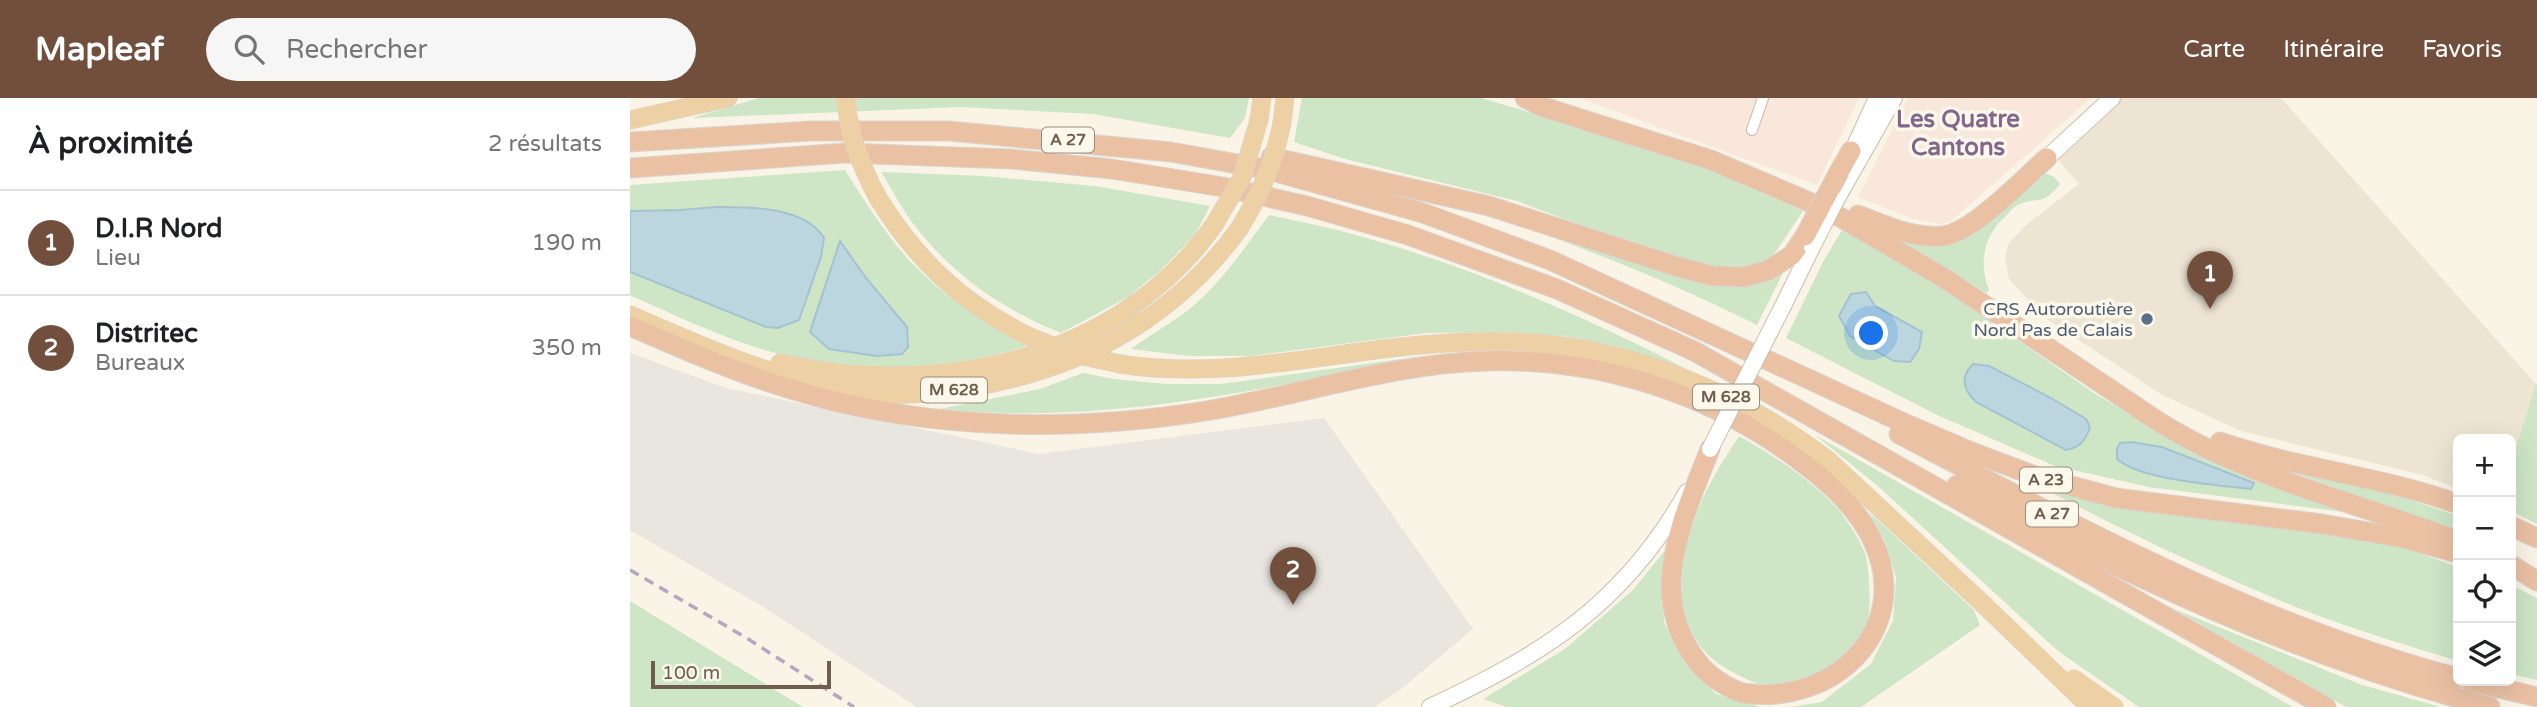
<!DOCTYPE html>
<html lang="fr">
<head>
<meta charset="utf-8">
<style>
  body { margin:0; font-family:"Varela Round",sans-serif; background:#f6f6f6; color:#202124 }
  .controls { position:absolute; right:21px; bottom:21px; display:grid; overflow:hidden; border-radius:10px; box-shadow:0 7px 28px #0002 }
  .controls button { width:63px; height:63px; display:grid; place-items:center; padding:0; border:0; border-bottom:2px solid #e0e0e0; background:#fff; color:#202124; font:35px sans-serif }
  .scale { position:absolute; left:21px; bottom:18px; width:180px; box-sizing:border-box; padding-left:7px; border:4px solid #6f5e4e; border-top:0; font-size:19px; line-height:24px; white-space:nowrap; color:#6f5e4e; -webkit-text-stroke:5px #fcf8eb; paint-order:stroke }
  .you { position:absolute; left:1242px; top:236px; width:24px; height:24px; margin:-18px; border:5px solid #fff; border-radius:50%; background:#1a73e8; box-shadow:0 0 0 10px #1a73e833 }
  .badge { display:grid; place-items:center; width:46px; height:46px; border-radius:50%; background:#714f3c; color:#fff; font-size:23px; font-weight:700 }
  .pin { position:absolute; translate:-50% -58px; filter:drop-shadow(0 2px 4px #0008) }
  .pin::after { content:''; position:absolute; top:37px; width:24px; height:21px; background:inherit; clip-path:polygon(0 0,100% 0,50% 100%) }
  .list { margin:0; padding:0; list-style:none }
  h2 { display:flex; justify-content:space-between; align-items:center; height:91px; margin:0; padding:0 28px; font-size:30px }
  h2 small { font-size:23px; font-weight:400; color:#757577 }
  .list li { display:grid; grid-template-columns:46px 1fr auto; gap:21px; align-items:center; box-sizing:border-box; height:105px; padding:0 28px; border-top:2px solid #e0e0e0 }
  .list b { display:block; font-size:26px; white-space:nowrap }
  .list p { margin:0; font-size:23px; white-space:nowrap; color:#757577 }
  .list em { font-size:23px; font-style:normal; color:#757577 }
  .icon { flex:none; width:38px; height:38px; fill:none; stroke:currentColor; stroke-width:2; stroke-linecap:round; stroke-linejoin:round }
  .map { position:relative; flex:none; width:1907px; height:609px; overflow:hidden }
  header { display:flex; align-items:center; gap:42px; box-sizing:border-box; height:98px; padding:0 35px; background:#714f3c; color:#fff }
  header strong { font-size:33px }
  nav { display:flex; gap:38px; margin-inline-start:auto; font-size:24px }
  .search { width:490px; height:63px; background:#f6f6f6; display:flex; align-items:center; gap:18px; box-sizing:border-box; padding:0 24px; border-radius:38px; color:#757577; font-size:26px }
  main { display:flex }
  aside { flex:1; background:#fff }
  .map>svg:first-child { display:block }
  .residential { fill:#ede4d3 }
  .commercial { fill:#f8e7da }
  .industrial { fill:#e9e5df }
  .green { fill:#cee5c6 }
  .water { fill:#bcd6e0; stroke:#a4c3d0; stroke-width:2 }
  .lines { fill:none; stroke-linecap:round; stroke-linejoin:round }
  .minor-casing { stroke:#c6bbab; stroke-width:12 }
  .secondary-casing { stroke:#c9bca9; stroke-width:18 }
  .trunk-casing { stroke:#dad5d1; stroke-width:19 }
  .motorway-casing { stroke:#dad5d1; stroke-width:21 }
  .minor { stroke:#fff; stroke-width:10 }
  .secondary { stroke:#fff; stroke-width:16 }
  .trunk { stroke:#eed0a5; stroke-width:18 }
  .motorway { stroke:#ebc1a4; stroke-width:19 }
  .rail { stroke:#b8a5c1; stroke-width:3.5; stroke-dasharray:10 7; stroke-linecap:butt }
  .secondary-bridge-casing { stroke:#c9bca9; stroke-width:18; stroke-linecap:butt }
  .trunk-bridge-casing { stroke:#dad5d1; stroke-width:19; stroke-linecap:butt }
  .motorway-bridge-casing { stroke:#dad5d1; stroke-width:21; stroke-linecap:butt }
  .secondary-bridge { stroke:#fff; stroke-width:16 }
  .trunk-bridge { stroke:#eed0a5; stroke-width:18 }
  .motorway-bridge { stroke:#ebc1a4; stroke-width:19 }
  .service-dot { fill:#5c6f8a; stroke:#fcf8eb; stroke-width:2.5 }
  .labels { text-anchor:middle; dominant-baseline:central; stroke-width:7; stroke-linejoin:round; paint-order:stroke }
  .shield { fill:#fcf8eb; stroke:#998c7d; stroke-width:2 }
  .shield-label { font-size:16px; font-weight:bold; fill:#6f5e4e }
  .service-label { font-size:18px; fill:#4e5e75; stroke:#fcf8eb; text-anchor:end }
  .district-label { font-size:24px; font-weight:bold; fill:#84668b; stroke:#fcf8eb }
</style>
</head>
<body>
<header>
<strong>Mapleaf</strong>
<div class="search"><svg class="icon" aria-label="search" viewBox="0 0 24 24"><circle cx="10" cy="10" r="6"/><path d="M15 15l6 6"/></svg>Rechercher</div>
<nav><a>Carte</a><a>Itinéraire</a><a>Favoris</a></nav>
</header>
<main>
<aside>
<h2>À proximité<small>2 résultats</small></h2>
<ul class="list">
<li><span class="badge">1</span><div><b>D.I.R Nord</b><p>Lieu</p></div><em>190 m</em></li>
<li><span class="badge">2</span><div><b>Distritec</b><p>Bureaux</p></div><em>350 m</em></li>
</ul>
</aside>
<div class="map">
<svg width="1907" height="609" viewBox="0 0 1907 609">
  <rect width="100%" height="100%" fill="#f9f4e5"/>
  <!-- residential -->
  <path class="residential" d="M1489,0H1651L1906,286L1881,364V341H1828V391L1793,377L1611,333L1532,297L1414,219L1379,181L1375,159L1379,145L1395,128L1449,86L1423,56Z"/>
  <!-- commercial -->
  <path class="commercial" d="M949,0H1229L1187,87Z
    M1278,0H1461L1320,124L1310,126L1283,121L1228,99Z"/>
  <!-- industrial -->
  <path class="industrial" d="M0,255L96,290L409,356L694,320L843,531L770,592L744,609H287L130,507L0,432Z"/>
  <!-- green -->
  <path class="green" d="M129,0H619L615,20L600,40L463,16L331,9L62,20Z
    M672,0H851L969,35L1084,74L1173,113L1136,168L1099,172L1070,166L993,143L887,103L715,61L664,44Z
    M215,72C234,102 254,134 278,161C311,197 353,224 396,248C308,275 216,277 128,250C84,236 42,216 0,197V87Z
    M251,74L353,78L465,88L580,108L565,137L531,172L498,199L431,235C372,211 325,179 285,128C272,112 262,91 251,74Z
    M1413,75L1423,78L1430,86C1410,110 1411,97 1388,107C1384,109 1379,114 1376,118C1354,137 1348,165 1359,192L1356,195L1262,137L1311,143Z
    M846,111L1038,175L1089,189L1131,185L1153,175L1127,227C1036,181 942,146 846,111Z
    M639,117C663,122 687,127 711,133C831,164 947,215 1057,271L990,250L935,238L873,234L796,235L620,258H559L501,251C525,233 552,220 573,199C598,175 618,145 639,117Z
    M1212,132L1305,185L1464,295L1548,345L1729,416L1519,389L1425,368L1307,317L1156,240L1194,162Z
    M800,257C638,290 476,328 310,311L410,291L453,275L484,281L536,286H591Z
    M1906,286L1907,287V426L1881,413V364Z
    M1185,337L1663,609H1509L1428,553L1249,389Z
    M1109,338C1144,358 1179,380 1207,410C1215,419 1231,444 1235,455C1240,471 1242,519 1235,534C1233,538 1228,543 1225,547C1206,570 1184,583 1154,588C1134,591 1115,581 1099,572C1040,540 1045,472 1066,417C1076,389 1093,363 1109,338Z
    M1651,370L1772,399L1828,418V435Z
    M1396,381L1718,437L1772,449L1828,469V563C1776,547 1722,531 1671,511C1577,473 1485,429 1396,381Z
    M1239,414L1344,512L1350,527L1231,609H1161L1192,604L1241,566L1263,523L1266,479L1254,441Z
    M1036,451L1032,481L1034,524L1054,564L1086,596L1131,609H877L853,601L935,551L1003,492Z
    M1881,487L1907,500V582L1881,576Z
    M0,503L173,609H0Z
    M1544,511L1732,587L1811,609H1716Z"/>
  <!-- water -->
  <path class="water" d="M86,109C119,109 174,108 194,140L191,159L169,222L148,230L136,229L0,174V113L51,112Z
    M210,143L236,180L277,229L278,249L272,256L247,258L199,251L180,234Z
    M1236,194L1245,208L1292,234L1289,251L1280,264L1264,263L1220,238L1209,218L1221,196Z
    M1343,266L1359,268L1421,300L1456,321L1460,329C1455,343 1451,349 1436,352L1346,304C1334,292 1329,280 1343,266Z
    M1501,344L1532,349L1624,385L1621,391C1589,387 1510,382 1487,361V351L1490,345Z"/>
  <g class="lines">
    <!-- minor casing -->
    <g class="minor-casing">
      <path id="minor" d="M1122,32L1133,0"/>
    </g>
    <!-- secondary casing -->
    <g class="secondary-casing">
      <path id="secondary" d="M1417,60L1482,0
        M1217,65L1247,0
        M1206,102L1264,0
        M1152,210L1182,149
        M800,609C914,556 994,506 1057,394"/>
    </g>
    <!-- trunk casing -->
    <g class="trunk-casing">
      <path id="trunk" d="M0,22L98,0
        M629,22L632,0
        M652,25L655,0
        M248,100C287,163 332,205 398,238
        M0,217C68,246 137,278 210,291C250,299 292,297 332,291C446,273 540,225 609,131
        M150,265C306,301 488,263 584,127
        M490,266C580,280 665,262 753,251C799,245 845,242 891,244C1002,249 1110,295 1198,362L1352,505L1460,609
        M1444,581L1484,609"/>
    </g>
    <!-- motorway casing -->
    <g class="motorway-casing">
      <path id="motorway" d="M895,0L913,9L1081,62L1198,112L1314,180L1526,322C1614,378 1723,404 1820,440
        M0,44L181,33H319L541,54L635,71L793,115L920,162L1276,326L1339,353L1408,379L1486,400L1692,426L1773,440L1828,455
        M641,59L859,108L1048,169L1083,178L1113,179L1137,173L1162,157L1175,138
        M0,70L215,55L381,61L482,71L593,89L677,108L778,137L927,191L1064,253L1696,609
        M1209,74L1221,53
        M1228,117C1254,127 1284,141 1313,138C1343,134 1393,81 1417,60
        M0,228C57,253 114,278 174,295C305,333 449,334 582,312C674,296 765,265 858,263C967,260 1077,294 1165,359C1195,381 1224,406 1241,439C1286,527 1207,609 1112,595C1094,588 1079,579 1067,563C1049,540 1041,515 1041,485C1043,438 1063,395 1080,351
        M1269,336C1451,431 1628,527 1828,580
        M1590,344C1668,371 1751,378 1828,406
        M1327,387C1502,480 1668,558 1860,609
        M1881,428L1907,440
        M1881,467L1907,483
        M1840,583L1907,599"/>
    </g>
    <!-- minor -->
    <use href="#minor" class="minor"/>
    <!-- secondary -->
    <use href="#secondary" class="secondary"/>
    <!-- trunk -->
    <use href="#trunk" class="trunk"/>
    <!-- motorway -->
    <use href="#motorway" class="motorway"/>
    <!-- rail -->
    <path class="rail" d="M0,472L115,539L224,609"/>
    <!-- secondary-bridge casing -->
    <g class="secondary-bridge-casing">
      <path id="secondary-bridge" d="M1182,149L1206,102
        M1080,351L1152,210"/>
    </g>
    <!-- trunk-bridge casing -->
    <g class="trunk-bridge-casing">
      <path id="trunk-bridge" d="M216,0C218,36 231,68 248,100
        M584,127L612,79L629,22
        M609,131C630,97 644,65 652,25
        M398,238L443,256L490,266"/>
    </g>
    <!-- motorway-bridge casing -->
    <g class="motorway-bridge-casing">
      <path id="motorway-bridge" d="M1175,138L1209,74"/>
    </g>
    <!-- secondary-bridge -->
    <use href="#secondary-bridge" class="secondary-bridge"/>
    <!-- trunk-bridge -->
    <use href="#trunk-bridge" class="trunk-bridge"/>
    <!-- motorway-bridge -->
    <use href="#motorway-bridge" class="motorway-bridge"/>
  </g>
  <!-- markers -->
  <circle class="service-dot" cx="1517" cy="221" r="7"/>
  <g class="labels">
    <!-- shield labels -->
    <g class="shield">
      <rect x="412" y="29.5" width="52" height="25" rx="5"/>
      <rect x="291" y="279.5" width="66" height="25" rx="5"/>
      <rect x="1063" y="286.5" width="66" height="25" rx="5"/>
      <rect x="1390" y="369.5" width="52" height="25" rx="5"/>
      <rect x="1396" y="403.5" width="52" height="25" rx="5"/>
    </g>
    <g class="shield-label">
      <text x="438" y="42">A 27</text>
      <text x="324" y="292">M 628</text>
      <text x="1096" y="299">M 628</text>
      <text x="1416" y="382">A 23</text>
      <text x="1422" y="416">A 27</text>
    </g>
    <!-- service labels -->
    <g class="service-label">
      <text x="1503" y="211">CRS Autoroutière<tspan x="1503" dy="21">Nord Pas de Calais</tspan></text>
    </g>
    <!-- district labels -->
    <g class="district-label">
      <text x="1328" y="21">Les Quatre<tspan x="1328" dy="28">Cantons</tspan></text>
    </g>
  </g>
</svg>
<div class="controls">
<button>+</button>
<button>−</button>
<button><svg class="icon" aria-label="locate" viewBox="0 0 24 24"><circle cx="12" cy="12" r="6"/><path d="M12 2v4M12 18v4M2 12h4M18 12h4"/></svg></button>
<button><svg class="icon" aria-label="layers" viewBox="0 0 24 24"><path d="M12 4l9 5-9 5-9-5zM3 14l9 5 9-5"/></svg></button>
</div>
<div class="scale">100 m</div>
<div class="you"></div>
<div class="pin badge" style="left:1580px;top:211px">1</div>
<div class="pin badge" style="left:663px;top:507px">2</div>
</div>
</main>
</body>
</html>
